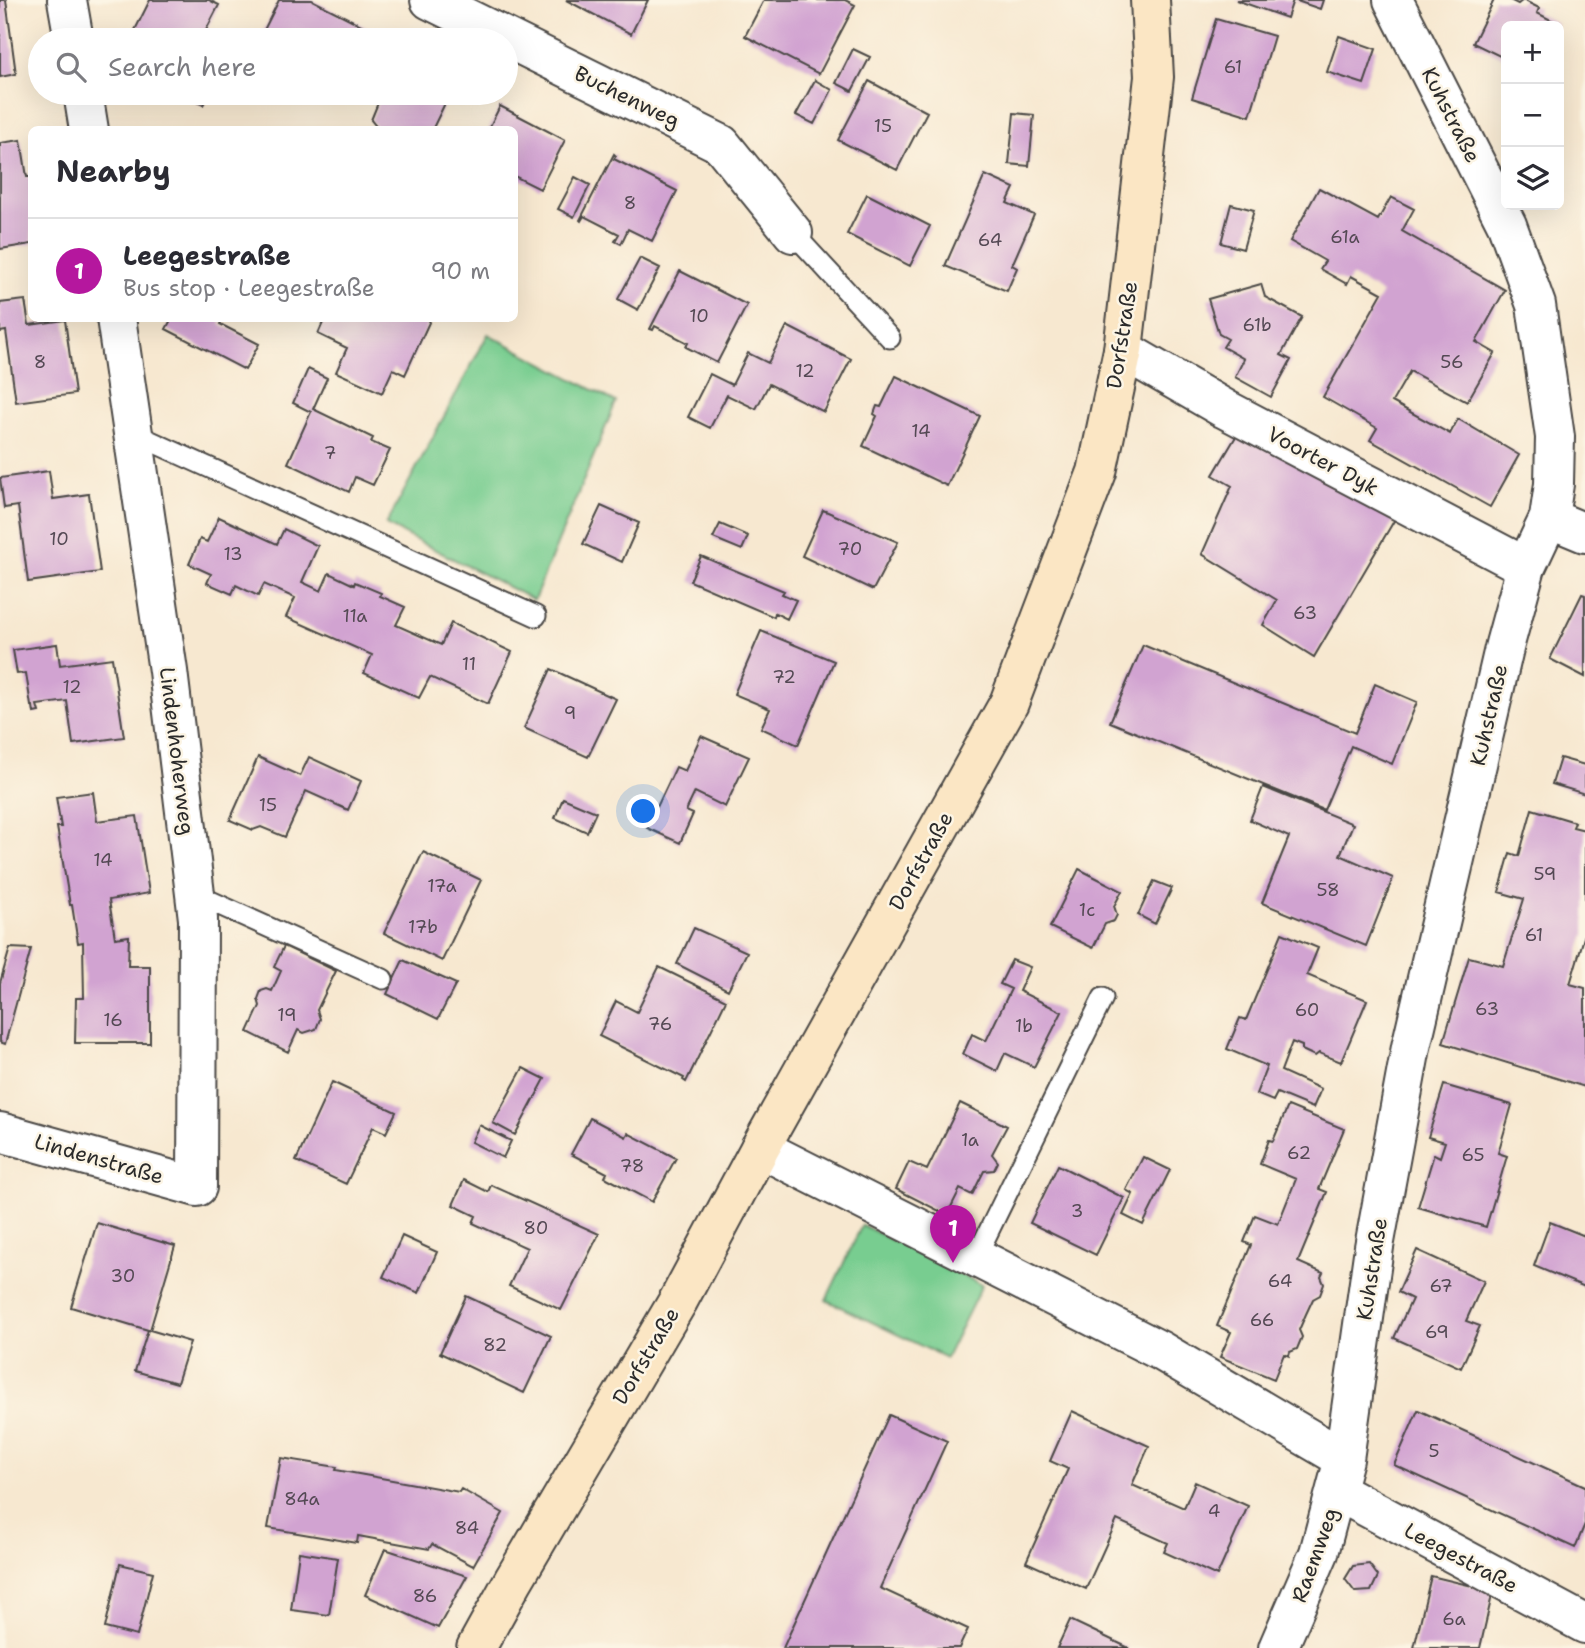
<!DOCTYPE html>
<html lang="en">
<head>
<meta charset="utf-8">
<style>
  body { margin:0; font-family:"Shantell Sans",sans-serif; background:#f2f2f3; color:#2b2b33 }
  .controls { position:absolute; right:21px; top:21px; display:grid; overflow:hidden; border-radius:10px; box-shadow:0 7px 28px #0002 }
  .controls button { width:63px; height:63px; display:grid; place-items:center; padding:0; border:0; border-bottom:2px solid #e1e1e2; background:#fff; color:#2b2b33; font:35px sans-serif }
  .you { position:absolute; left:644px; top:812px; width:24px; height:24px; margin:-18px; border:5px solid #fff; border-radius:50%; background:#1a73e8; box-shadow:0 0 0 10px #1a73e833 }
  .badge { display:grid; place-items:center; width:46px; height:46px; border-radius:50%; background:#b5179e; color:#fff; font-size:23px; font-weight:700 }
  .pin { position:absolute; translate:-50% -58px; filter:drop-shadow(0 2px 4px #0008) }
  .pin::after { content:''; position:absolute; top:37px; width:24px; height:21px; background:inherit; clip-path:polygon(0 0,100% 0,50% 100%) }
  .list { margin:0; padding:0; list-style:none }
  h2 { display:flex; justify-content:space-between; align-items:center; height:91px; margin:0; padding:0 28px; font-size:30px }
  h2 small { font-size:23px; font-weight:400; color:#7c7c81 }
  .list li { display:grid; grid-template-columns:46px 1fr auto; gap:21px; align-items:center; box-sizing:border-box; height:105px; padding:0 28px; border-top:2px solid #e1e1e2 }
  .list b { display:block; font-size:26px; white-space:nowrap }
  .list p { margin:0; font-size:23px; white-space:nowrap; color:#7c7c81 }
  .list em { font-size:23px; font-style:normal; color:#7c7c81 }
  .icon { flex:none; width:38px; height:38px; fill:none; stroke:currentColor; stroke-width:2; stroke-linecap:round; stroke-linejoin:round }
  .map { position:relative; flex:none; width:1585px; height:1648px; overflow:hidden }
  .search { position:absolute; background:#fff; box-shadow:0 7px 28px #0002; left:28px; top:28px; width:490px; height:77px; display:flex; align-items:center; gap:18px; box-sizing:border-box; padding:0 24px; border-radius:38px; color:#7c7c81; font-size:26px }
  .panel { position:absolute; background:#fff; box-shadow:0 7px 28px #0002; left:28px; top:126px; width:490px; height:196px; border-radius:10px }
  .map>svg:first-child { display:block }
  .green { fill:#78cd90; stroke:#527c5e; stroke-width:2 }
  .building { fill:#d1a3d1 }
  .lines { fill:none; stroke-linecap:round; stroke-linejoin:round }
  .lane-casing { stroke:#4a4744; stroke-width:23 }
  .street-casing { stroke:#4a4744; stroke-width:42 }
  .secondary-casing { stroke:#4a4744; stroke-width:42 }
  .lane { stroke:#fff; stroke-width:19 }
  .street { stroke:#fff; stroke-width:38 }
  .secondary { stroke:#fbe6c4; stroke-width:38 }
  .labels { text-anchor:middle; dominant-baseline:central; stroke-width:5; stroke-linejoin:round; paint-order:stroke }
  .number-label { font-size:18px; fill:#544954 }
  .street-label { font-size:21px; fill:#2b2b2b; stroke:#fcf5e5 }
</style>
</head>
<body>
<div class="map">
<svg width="1585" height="1648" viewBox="0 0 1585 1648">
  <rect width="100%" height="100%" fill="#fcf5e5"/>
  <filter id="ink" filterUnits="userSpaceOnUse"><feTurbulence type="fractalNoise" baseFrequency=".0143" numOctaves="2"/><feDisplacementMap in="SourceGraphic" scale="14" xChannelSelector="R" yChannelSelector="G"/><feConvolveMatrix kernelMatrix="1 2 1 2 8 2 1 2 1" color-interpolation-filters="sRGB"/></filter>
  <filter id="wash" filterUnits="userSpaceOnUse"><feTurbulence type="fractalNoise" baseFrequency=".00686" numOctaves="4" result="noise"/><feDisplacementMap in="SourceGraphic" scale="28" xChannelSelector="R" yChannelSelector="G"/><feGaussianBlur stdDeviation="1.57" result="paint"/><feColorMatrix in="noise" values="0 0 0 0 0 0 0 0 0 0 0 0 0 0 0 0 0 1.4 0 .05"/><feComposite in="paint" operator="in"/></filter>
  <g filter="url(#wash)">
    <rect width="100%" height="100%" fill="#f7e8d0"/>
    <!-- green -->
    <path class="green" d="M488,334L616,402L534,600L386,525Z
      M862,1225L982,1285L946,1358L826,1300Z"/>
    <g id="blocks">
      <!-- building -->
      <path class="building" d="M0,0H6L16,74L0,77Z
        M150,0H209L219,5L201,40H145L133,34Z
        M279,0H312L383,36L381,40H259Z
        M566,0H648L631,34Z
        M764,0H845L855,5L819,74L745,36Z
        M1236,0H1293L1287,18Z
        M1294,0H1323L1320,9Z
        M1494,0H1510L1518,4L1523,0L1539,8L1537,13L1557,23L1556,26H1506V59L1473,43Z
        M1216,19L1274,36L1250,116L1192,98Z
        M1339,36L1376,49L1364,84L1327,72Z
        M853,49L870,57L852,91L836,83Z
        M815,80L832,90L814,124L796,115Z
        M869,81L927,112L897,170L838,140Z
        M179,93H210L203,105Z
        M382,93H450L432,130H379L371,120Z
        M500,106L565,140L540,189L514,176V130H488Z
        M1014,113L1034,115L1029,166L1009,164Z
        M21,140L27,177H32V244L0,249V143Z
        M614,154L616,156L614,159L677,191L652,241L628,229L621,244L615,241L619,234L584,216L581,221L580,220Z
        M985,175L1014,188L1007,203L1034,215L1012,265L1017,268L1007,291L945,266Z
        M575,177L590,185L574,217L558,209Z
        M1319,188L1378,220L1391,197L1414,209L1402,231L1505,290L1476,342L1495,353L1467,402L1410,371L1392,402L1450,434L1458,419L1519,455L1490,507L1370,440L1377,428L1323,397L1382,293L1351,276L1347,284L1320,269L1325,261L1290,241Z
        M867,194L930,226L910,266L847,234Z
        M1231,204L1254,210L1243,249L1221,243Z
        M640,258L660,268L638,310L618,299Z
        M680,271L747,305L717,363L686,347L688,343L655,326L653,330L650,329Z
        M1261,284L1265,297L1302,317L1281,355L1291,360L1271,397L1235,377L1244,359L1223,347L1228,339L1219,334L1208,299Z
        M25,300L29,325L65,320L75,394L16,402L6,331L0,332V303Z
        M172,318H223L220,324L259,344L245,370L166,329Z
        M325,318H431L405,375L393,369L382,393L336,372L347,348L318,334Z
        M787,326L851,359L824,412L769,384L756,409L727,395L710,428L688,417L710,374L732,385L748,353L768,363Z
        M308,369L327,378L313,409L373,438L371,442L390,450L373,485L355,477L349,492L288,463L311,412L293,403Z
        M896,376L980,416L947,486L863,446L877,416L874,414L877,406L881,407Z
        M1238,433L1398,514L1314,657L1263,625L1277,600L1202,554L1232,486L1213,475Z
        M49,471L53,499L89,494L100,572L28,582L18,506L4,508L0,478Z
        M601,506L639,523L622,562L583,544Z
        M823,510L898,542L873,590L802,556Z
        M219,517L277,544L284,529L318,546L302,582L321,591L329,573L354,585L355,582L381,593L380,596L405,607L396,625L441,645L451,623L512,652L488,704L430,677L419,698L364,673L372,655L286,617L295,598L264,584L258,596L236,585L232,594L207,583L211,574L189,564L200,539L207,542Z
        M720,524L748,536L742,550L713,538Z
        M701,556L784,591L782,594L796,600L787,619L775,613L774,617L690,581Z
        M1582,594L1585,595V677L1550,659Z
        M761,631L834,661L798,745L761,728L770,709L734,694Z
        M57,644L60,665L112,658L124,737L73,744L67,701L37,705L39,712L34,713L33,706H31L26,673L17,674L13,650Z
        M1143,645L1355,733L1375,684L1417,702L1392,764L1351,746L1324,810L1110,722Z
        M551,669L616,699L588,757L524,728Z
        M701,736L749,757L725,807L695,792L686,811L693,814L680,843L647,828L676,767L685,771Z
        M258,757L300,776L309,757L361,781L348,810L306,791L285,837L261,827L253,830L230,820Z
        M1560,758L1585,765V794L1552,784Z
        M1263,787L1353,824L1340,855L1393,878L1366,946L1262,903L1289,837L1250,820Z
        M93,792L97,821L137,816L149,893L109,900L115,938L129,936L128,966H150V1043H75L76,998H84L83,942L78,943L72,905H70L57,827H61L56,797Z
        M563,798L596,812L587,832L555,818Z
        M1532,809L1575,822L1573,827L1585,830V934L1570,984L1585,988V1087L1443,1043L1469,957L1503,966L1524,899L1499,892L1510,853L1519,856Z
        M423,852L481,880L442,961L384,933Z
        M1079,869L1122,891L1114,906L1117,915L1114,921L1105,924L1093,948L1050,927Z
        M1154,881L1172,888L1155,924L1138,915Z
        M694,928L747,952L728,990L677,964Z
        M1282,933L1318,948L1307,975L1367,1000L1341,1062L1319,1053L1315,1056L1302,1050V1046L1292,1042L1281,1071L1321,1089L1313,1108L1277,1093L1273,1101L1256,1094L1267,1066L1227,1049L1240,1018L1246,1020Z
        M284,946L336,971L317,1010L320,1019L316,1029L304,1033L298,1030L288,1052L248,1032L260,1006L258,999L261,991L267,989L272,991L281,971L274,967Z
        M10,948L31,949L5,1044L0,1042V983Z
        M403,960L456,984L438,1019L387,994Z
        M1012,960L1030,967L1019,991L1062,1012L1034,1067L1005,1053L997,1071L963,1054L972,1034L986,1041L1011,989L1000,984Z
        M659,967L726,1000L686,1082L683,1080L684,1078L599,1036L616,1001L637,1012Z
        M523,1068L545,1079L515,1135L493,1123Z
        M332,1082L396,1112L386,1133L373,1127L346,1184L296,1161Z
        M1444,1085L1512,1105L1498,1153L1507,1156L1486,1227L1418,1207L1434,1154L1440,1157L1445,1142L1428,1137Z
        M960,1103L1007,1126L992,1154L998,1162L994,1170L984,1171L972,1195L960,1189L947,1215L896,1189L909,1162L927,1170Z
        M1288,1106L1344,1129L1319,1189L1327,1192L1298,1262L1323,1273L1321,1277L1324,1284L1320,1295L1313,1299L1306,1314L1299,1330L1302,1337L1297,1349L1290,1352L1289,1356L1284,1354L1274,1379L1220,1357L1231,1332L1217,1326L1251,1245L1244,1242L1255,1215L1278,1224L1296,1179L1260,1164L1269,1140L1273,1141Z
        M590,1118L626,1137L628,1133L676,1158L652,1202L605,1177L607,1173L571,1154Z
        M479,1125L511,1141L503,1158L471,1142Z
        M1143,1157L1170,1170L1143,1225L1123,1215L1133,1194L1126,1190Z
        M1058,1165L1124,1198L1096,1255L1030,1223Z
        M464,1180L488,1192L491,1185L599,1234L561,1310L509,1286L527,1248L473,1223L476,1216L453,1205Z
        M1550,1222L1585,1236V1287L1534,1266Z
        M97,1223L175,1246L150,1330L190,1342L177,1383L135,1371L148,1330L71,1307Z
        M402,1236L437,1252L419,1293L383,1277Z
        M1417,1250L1484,1281L1466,1321L1480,1326L1461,1368L1394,1338L1412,1299L1398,1292Z
        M466,1296L551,1336L524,1393L440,1353Z
        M1418,1410L1585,1486V1524L1575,1548L1394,1465Z
        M1072,1411L1149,1446L1132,1485L1184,1508L1195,1482L1248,1506L1217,1576L1164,1552L1168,1543L1117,1520L1086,1589L1026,1562L1068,1469L1050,1461Z
        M889,1415L947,1441L880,1588L968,1629L959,1648H783Z
        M281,1458L337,1467L336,1470L459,1492L461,1489L503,1513L473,1566L432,1544L429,1549L358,1536L357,1543L268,1528Z
        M385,1549L467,1576L438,1628L365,1595Z
        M299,1552L338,1558L329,1615L291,1610Z
        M120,1564L153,1572L137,1636L105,1628Z
        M1369,1564L1378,1576L1371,1591L1355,1592L1345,1579L1353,1566Z
        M1431,1576L1493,1591L1480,1648H1414Z
        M1070,1620L1129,1648H1057Z"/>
    </g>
  </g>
  <g filter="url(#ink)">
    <use href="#blocks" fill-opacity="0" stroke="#4a4744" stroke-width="2"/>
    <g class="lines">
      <!-- lane casing -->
      <g class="lane-casing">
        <path id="lane" d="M793,233L890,338
          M133,433L536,616
          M195,894L383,979
          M976,1257L1103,998"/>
      </g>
      <!-- street casing -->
      <g class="street-casing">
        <path id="street" d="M67,0L74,40
          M430,0L721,144L793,233
          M83,93L89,130
          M1123,350L1225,409L1526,567
          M1549,518L1585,533
          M0,1132L197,1187L198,919L168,671L116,318
          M760,1148L1161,1351L1344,1459
          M1337,1491L1585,1624
          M1278,1648L1319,1553L1344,1459L1374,1247L1411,1047L1505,644L1526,567L1549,518L1554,484L1555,437L1536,305L1507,225L1393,0"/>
      </g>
      <!-- secondary casing -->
      <g class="secondary-casing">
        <path id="secondary" d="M476,1648L513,1581L678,1301L760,1148L1009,703L1097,472L1123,350L1154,77L1150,0"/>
      </g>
      <!-- lane -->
      <use href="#lane" class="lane"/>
      <!-- street -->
      <use href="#street" class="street"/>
      <!-- secondary -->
      <use href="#secondary" class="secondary"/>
    </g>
  </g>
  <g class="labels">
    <!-- number labels -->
    <g class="number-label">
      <text x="1233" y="67">61</text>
      <text x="883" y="126">15</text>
      <text x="630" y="203">8</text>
      <text x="1345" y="237">61a</text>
      <text x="990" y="240">64</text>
      <text x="699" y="316">10</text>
      <text x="1257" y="325">61b</text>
      <text x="40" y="362">8</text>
      <text x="1452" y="362">56</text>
      <text x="805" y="371">12</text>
      <text x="921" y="431">14</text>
      <text x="330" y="453">7</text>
      <text x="59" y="539">10</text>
      <text x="850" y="549">70</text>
      <text x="233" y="554">13</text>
      <text x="1305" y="613">63</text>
      <text x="355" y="616">11a</text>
      <text x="469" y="664">11</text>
      <text x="784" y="677">72</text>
      <text x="72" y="687">12</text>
      <text x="570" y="713">9</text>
      <text x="268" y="805">15</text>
      <text x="103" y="860">14</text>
      <text x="1545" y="874">59</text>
      <text x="442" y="886">17a</text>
      <text x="1328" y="890">58</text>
      <text x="1087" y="910">1c</text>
      <text x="423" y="927">17b</text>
      <text x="1534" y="935">61</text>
      <text x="1487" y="1009">63</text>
      <text x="1307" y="1010">60</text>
      <text x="287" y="1015">19</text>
      <text x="113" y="1020">16</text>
      <text x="660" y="1024">76</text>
      <text x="1024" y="1026">1b</text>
      <text x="970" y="1140">1a</text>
      <text x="1299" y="1153">62</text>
      <text x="1473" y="1155">65</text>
      <text x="632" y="1166">78</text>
      <text x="1077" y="1211">3</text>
      <text x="536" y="1228">80</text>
      <text x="123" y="1276">30</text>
      <text x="1280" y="1281">64</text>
      <text x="1441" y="1286">67</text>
      <text x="1262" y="1320">66</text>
      <text x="1437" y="1332">69</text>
      <text x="495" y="1345">82</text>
      <text x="1434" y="1451">5</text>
      <text x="302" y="1499">84a</text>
      <text x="1214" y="1511">4</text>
      <text x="467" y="1528">84</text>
      <text x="425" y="1596">86</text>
      <text x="1454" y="1619">6a</text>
    </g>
    <!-- street labels -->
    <g class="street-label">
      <text transform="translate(627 97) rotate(26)">Buchenweg</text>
      <text transform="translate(1451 115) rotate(63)">Kuhstraße</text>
      <text transform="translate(1122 335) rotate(-81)">Dorfstraße</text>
      <text transform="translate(1323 461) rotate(28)">Voorter Dyk</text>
      <text transform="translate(1489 715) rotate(-77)">Kuhstraße</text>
      <text transform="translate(177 751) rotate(83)">Lindenhoherweg</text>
      <text transform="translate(921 861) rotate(-61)">Dorfstraße</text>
      <text transform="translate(99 1159) rotate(16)">Lindenstraße</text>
      <text transform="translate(1372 1269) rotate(-81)">Kuhstraße</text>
      <text transform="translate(646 1356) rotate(-59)">Dorfstraße</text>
      <text transform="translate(1315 1555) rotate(-70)">Raemweg</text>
      <text transform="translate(1461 1558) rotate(28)">Leegestraße</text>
    </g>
  </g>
</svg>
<div class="controls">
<button>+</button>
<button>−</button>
<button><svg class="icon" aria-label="layers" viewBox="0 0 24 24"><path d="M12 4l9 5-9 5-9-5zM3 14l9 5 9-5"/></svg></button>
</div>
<div class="you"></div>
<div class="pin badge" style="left:953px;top:1263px">1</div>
<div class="search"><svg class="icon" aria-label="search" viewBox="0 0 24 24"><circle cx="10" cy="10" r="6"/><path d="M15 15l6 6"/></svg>Search here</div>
<section class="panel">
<h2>Nearby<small></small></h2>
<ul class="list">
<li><span class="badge">1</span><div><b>Leegestraße</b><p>Bus stop · Leegestraße</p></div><em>90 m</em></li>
</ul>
</section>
</div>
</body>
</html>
